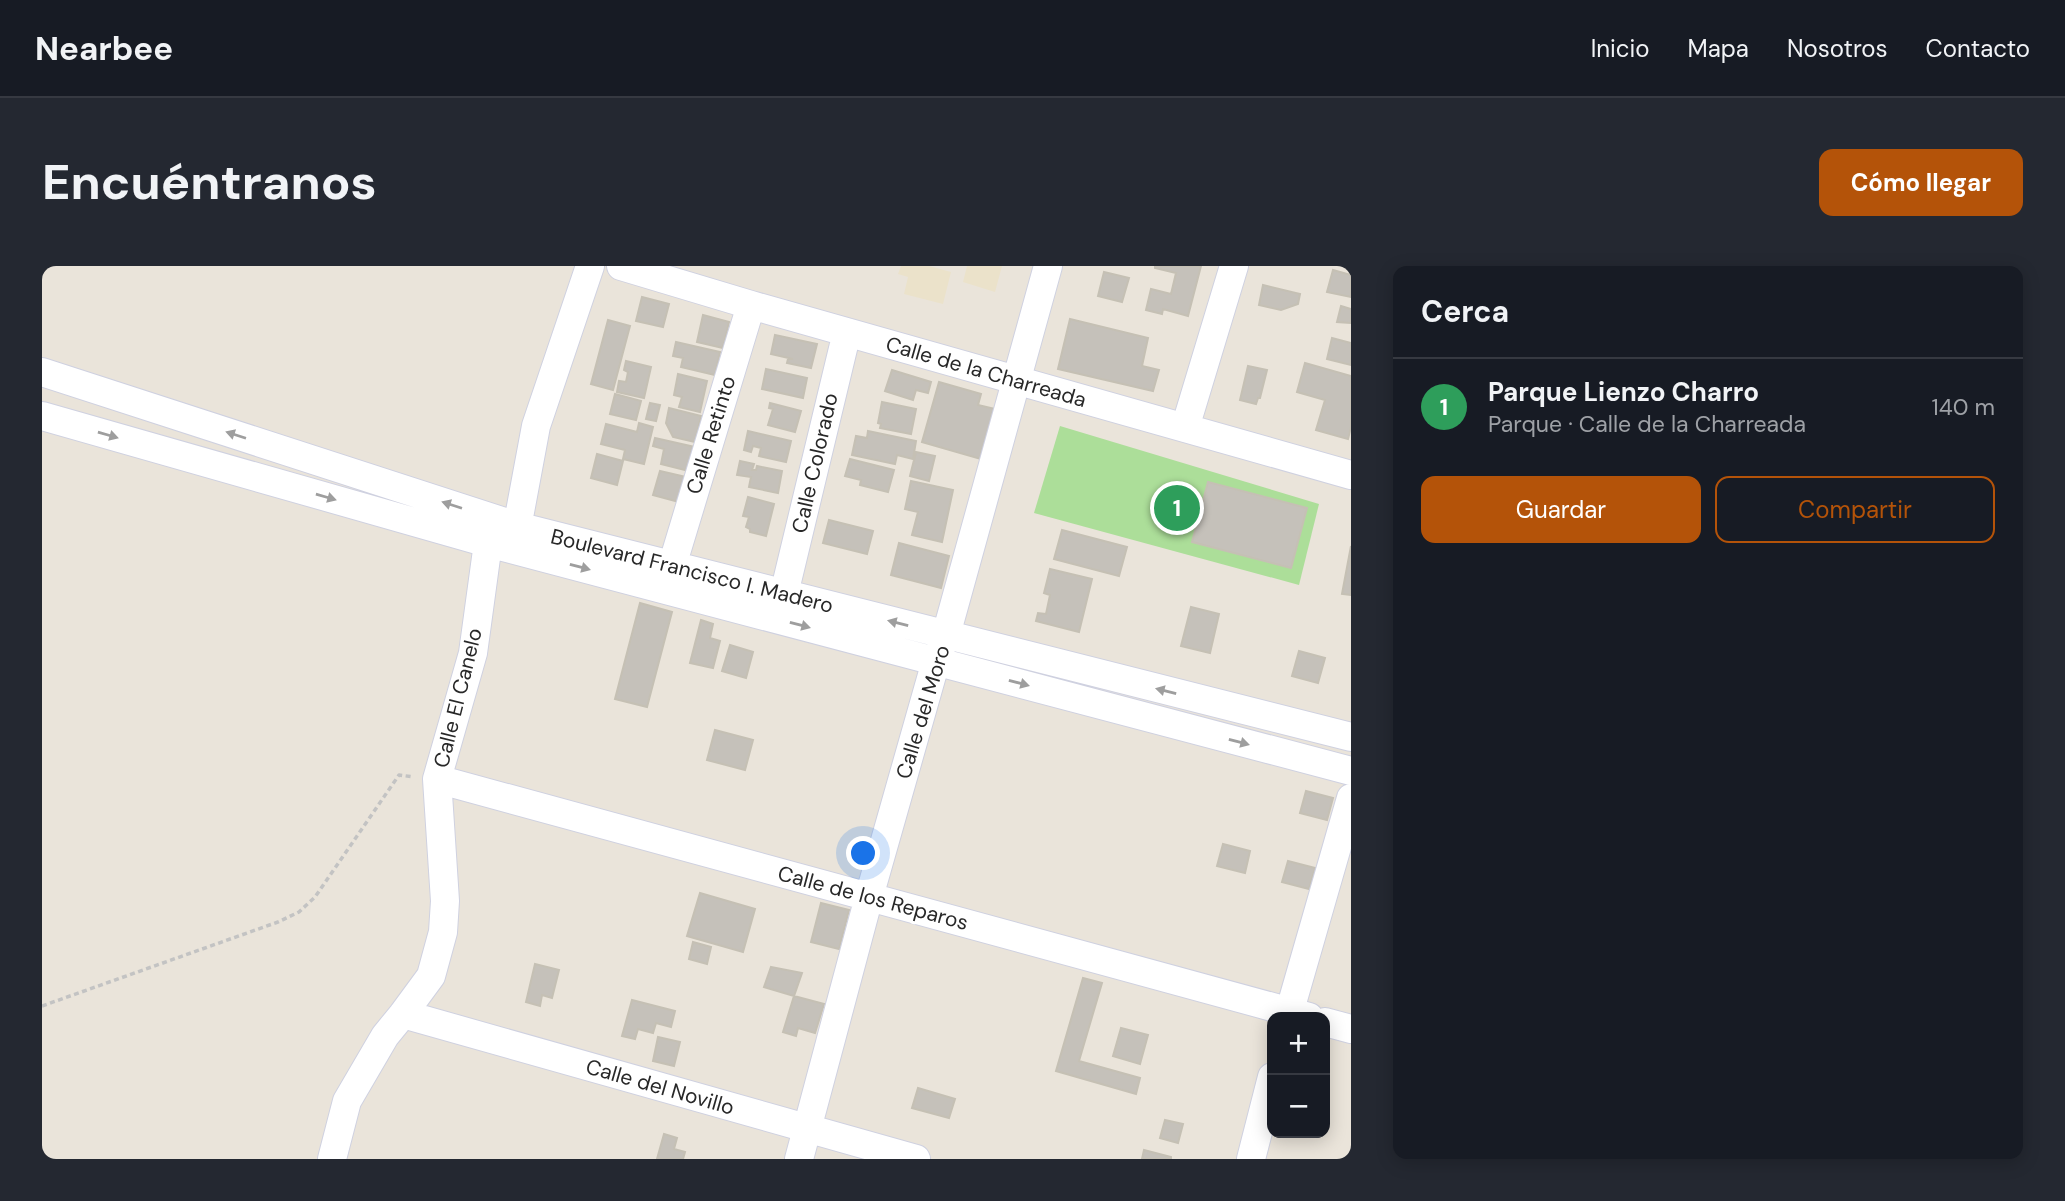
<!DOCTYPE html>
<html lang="es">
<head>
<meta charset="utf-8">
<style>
  body { margin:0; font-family:"DM Sans",sans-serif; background:#242831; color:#f1f3f6 }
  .controls { position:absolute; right:21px; bottom:21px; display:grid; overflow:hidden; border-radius:14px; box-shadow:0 4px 18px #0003 }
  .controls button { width:63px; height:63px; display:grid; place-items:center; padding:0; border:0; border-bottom:2px solid #363941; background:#171b24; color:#f1f3f6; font:35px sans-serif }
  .you { position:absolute; left:822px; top:588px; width:24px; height:24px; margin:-18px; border:5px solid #fff; border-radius:50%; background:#1a73e8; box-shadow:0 0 0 10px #1a73e833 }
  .badge { display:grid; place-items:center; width:46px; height:46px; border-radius:50%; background:#b45309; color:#fff; font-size:23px; font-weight:700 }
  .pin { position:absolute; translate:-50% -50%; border:4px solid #fff; box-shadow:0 2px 7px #0006 }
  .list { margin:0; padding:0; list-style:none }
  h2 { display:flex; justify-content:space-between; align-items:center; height:91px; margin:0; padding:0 28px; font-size:30px }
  h2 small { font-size:23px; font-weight:400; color:#9ea1a6 }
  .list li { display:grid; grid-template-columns:46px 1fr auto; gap:21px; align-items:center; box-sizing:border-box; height:98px; padding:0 28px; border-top:2px solid #363941 }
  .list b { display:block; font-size:26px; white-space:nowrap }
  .list p { margin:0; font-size:23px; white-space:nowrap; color:#9ea1a6 }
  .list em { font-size:23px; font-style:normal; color:#9ea1a6 }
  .actions { display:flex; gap:14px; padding:21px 28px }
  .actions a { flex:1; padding:16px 0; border:2px solid #b45309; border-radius:14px; text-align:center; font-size:24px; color:#b45309 }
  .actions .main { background:#b45309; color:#fff }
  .map { position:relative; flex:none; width:1309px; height:893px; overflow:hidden; border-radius:14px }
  header { display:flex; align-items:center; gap:42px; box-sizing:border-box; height:98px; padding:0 35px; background:#171b24; border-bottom:2px solid #363941 }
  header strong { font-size:33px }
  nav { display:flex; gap:38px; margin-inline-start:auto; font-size:24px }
  .intro { display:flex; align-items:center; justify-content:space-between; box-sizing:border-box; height:168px; padding:0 42px }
  h1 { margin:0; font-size:49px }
  .button { padding:18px 32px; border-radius:14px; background:#b45309; color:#fff; font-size:24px; font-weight:700 }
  main { display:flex; gap:42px; padding:0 42px }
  aside { flex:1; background:#171b24; border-radius:14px; box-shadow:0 4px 18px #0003 }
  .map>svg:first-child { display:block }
  .education { fill:#ebe2ca }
  .green { fill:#acde99 }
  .building { fill:#c5c1ba; stroke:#c5c0b4; stroke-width:2 }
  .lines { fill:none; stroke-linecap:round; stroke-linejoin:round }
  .minor-casing { stroke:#cfd1e0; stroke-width:30 }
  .path { stroke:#c3c3c3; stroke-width:3.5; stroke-dasharray:5 3.5; stroke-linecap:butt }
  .minor { stroke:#fff; stroke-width:28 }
  .oneway { fill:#9e9e9e }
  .labels { text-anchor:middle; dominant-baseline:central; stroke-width:6; stroke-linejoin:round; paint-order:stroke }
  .street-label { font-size:21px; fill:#282828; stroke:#fff }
</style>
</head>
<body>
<header>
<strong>Nearbee</strong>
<nav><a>Inicio</a><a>Mapa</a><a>Nosotros</a><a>Contacto</a></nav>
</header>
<div class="intro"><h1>Encuéntranos</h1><a class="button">Cómo llegar</a></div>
<main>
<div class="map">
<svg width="1309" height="893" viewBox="0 0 1309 893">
  <rect width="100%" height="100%" fill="#eae4da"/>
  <!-- education -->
  <path class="education" d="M859,0H887L909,6L901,38L862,28L866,11L856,8Z
    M925,0H960L953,26L921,16Z"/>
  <!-- green -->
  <path class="green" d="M1018,160L1277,238L1257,319L992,247Z"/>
  <!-- building -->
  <path class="building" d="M1113,0H1159L1146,50L1121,43L1120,48L1104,44L1109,23L1129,28L1134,7L1113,2Z
    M1291,4L1309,9V31L1285,26Z
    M1062,6L1087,12L1080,36L1056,30Z
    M1221,19L1258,28L1256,38L1239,44L1217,39Z
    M600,31L627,38L621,61L594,55Z
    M1299,40L1309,43V57L1295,56Z
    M661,49L687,56L681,82L655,76Z
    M1028,53L1106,72L1100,100L1117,104L1111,125L1016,103Z
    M566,54L588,60L571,124L549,118Z
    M733,69L775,78L769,102L745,97L746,93H751L729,88Z
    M1290,72L1309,77V99L1285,93Z
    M634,76L678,86L673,109L639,101L641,92L631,90Z
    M584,95L609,101L602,132L575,126L577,115L584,116L586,106L582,104Z
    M1263,97L1309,110V161L1306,173L1274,164L1283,134L1255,126Z
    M1206,100L1225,104L1218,132H1216L1214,138L1198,134Z
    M724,103L765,112L761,132L720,123Z
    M850,104L889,116L886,127L874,124L871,134L843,125Z
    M636,108L665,115L658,146L637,141L640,131L632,129Z
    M897,116L939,128L936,139L953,143L939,193L880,176Z
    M573,128L599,135L594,154L568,148Z
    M840,136L874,143L869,168L838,162L839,158L836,157Z
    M608,137L618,139L614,155L604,153Z
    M728,137L759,145L753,166L726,159L731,143L727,142Z
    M627,142L659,150L653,176L631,171L624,157Z
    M597,157L611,161L602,198L581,193L583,184L559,178L564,158L595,166Z
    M706,165L749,175L744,196L717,190L719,182L711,180L709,186L702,184Z
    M826,165L874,175L871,193L855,189L853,198L810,189L814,170L825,172Z
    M613,172L653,181L647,205L619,198L622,183L611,180Z
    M874,186L893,190L887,215L868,210Z
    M555,188L581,195L575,219L549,212Z
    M808,193L852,204L846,226L818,219L819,214L803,210Z
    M698,195L712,198L710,204H714L715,200L740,205L736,227L707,221L709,211L695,209Z
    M618,205L644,211L637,236L611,229Z
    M869,215L911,224L900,276L870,269L876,246L863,243Z
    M1166,216L1265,242L1249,302L1150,276Z
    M706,231L732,238L724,270L708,266V263L704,261L707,251L701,250Z
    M787,254L831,265L825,288L781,277Z
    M1020,264L1085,281L1077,310L1012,293Z
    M857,277L907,290L899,322L849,309Z
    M1309,280V329L1300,328Z
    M1008,303L1050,313L1037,366L994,355L996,347L1004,348L1008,329L1002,327Z
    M598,337L630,346L605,441L573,433Z
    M1149,341L1177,348L1168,387L1139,380Z
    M659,354L671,358L668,372L678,375L671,402L648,397Z
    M688,379L711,386L704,412L680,405Z
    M1257,385L1283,392L1276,417L1250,410Z
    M673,464L711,474L703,504L665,494Z
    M1264,525L1291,532L1285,554L1258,547Z
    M1181,578L1208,585L1203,607L1175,600Z
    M1246,595L1273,602L1267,623L1240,616Z
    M658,627L713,643L701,686L645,670Z
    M779,637L807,644L797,683L769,676Z
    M651,676L669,681L665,698L647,693Z
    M493,698L517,704L510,732L500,729L498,740L484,736Z
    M729,701L760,707L752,730L722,721Z
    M1041,712L1060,717L1037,795L1098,812L1094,828L1014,805Z
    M752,730L782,738L773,767L756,762L754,770L741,766Z
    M590,734L633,745L629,761L614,757L611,767L596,763L593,773L580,770Z
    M1079,762L1106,769L1098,798L1071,790Z
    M616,771L638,776L632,800L611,795Z
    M876,822L913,833L907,852L870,842Z
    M1123,854L1141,858L1136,877L1118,872Z
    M622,868L635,872L632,883L643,886L641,893H615Z
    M1102,884L1129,891V893H1100Z"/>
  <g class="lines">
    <!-- minor casing -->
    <g class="minor-casing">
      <path id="minor" d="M579,0L709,39L1309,209
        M0,106L475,260L1309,471
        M0,150L446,277L1309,505
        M1143,162L1192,0
        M472,278L494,160L548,0
        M630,300L709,39
        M742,328L805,66
        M395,513L1267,751
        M361,748L874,893
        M1246,751L1309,532
        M1283,756L1309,763
        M290,893L305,835L343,770L361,748L389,710L401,666L403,635L395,513L431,387L446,277
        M757,893L827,631L894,395L904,369L1006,0
        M1209,893L1230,811"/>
    </g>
    <!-- path -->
    <path class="path" d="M0,740L236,656L257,646L273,631L357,509L372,511"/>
    <!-- minor -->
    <use href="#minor" class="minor"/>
  </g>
  <!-- one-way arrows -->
  <defs><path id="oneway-solid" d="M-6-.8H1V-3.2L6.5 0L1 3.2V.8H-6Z" transform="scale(1.75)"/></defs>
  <g class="oneway">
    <use href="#oneway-solid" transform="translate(66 169) rotate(16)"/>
    <use href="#oneway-solid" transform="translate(194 169) rotate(-162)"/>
    <use href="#oneway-solid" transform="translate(284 231) rotate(16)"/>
    <use href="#oneway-solid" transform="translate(410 239) rotate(-162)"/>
    <use href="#oneway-solid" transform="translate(538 301) rotate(15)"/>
    <use href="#oneway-solid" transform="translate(856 357) rotate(-166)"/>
    <use href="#oneway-solid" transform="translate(758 359) rotate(15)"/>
    <use href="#oneway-solid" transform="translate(977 417) rotate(15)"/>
    <use href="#oneway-solid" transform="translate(1124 425) rotate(-166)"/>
    <use href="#oneway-solid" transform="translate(1197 476) rotate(15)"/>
  </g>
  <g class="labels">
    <!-- street labels -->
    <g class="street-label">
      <text transform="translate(944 106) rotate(16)">Calle de la Charreada</text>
      <text transform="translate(669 169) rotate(-73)">Calle Retinto</text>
      <text transform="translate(773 197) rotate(-77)">Calle Colorado</text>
      <text transform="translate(650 305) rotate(14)">Boulevard Francisco I. Madero</text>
      <text transform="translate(416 432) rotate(-76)">Calle El Canelo</text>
      <text transform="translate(881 446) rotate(-73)">Calle del Moro</text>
      <text transform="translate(831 632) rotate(15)">Calle de los Reparos</text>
      <text transform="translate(618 821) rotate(16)">Calle del Novillo</text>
    </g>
  </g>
</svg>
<div class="controls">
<button>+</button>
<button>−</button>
</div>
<div class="you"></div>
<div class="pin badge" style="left:1135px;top:242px;background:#2e9e5b">1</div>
</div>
<aside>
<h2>Cerca<small></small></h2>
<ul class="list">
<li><span class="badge" style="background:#2e9e5b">1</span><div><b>Parque Lienzo Charro</b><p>Parque · Calle de la Charreada</p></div><em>140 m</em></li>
</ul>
<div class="actions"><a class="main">Guardar</a><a>Compartir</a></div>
</aside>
</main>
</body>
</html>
